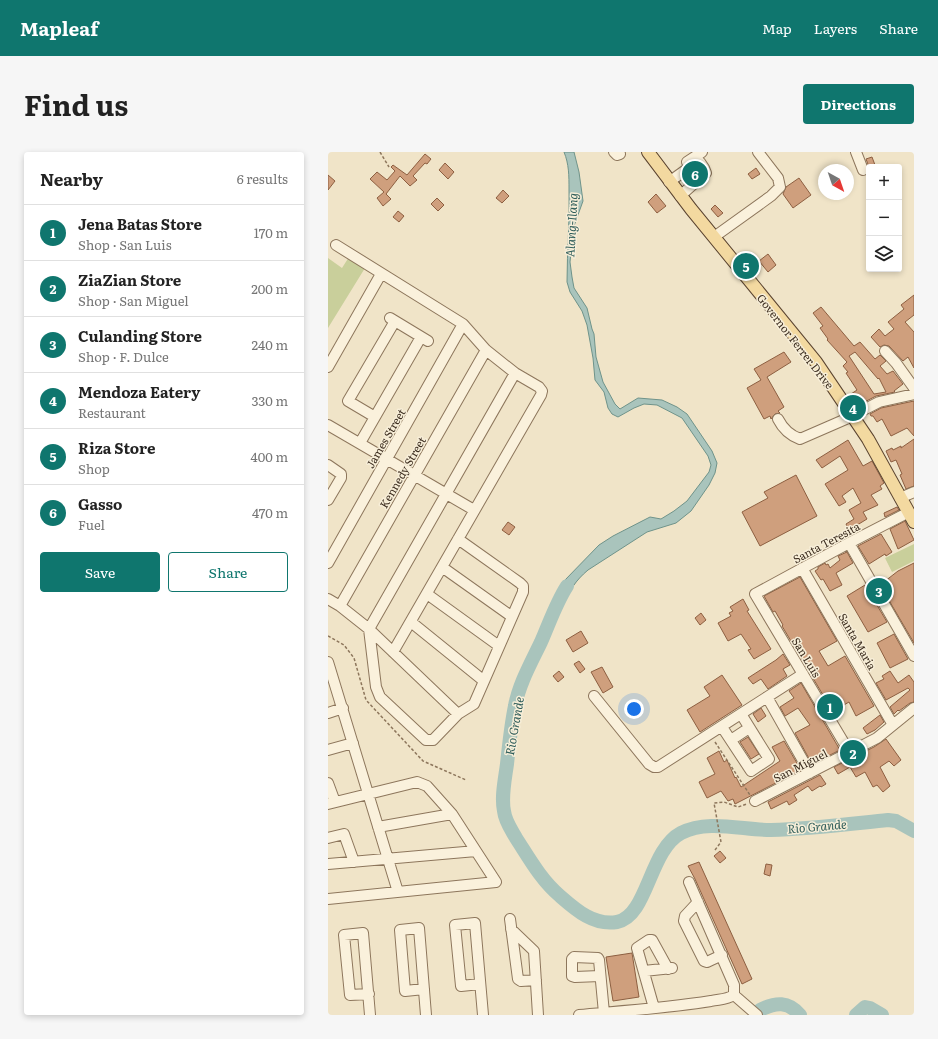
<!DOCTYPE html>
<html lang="en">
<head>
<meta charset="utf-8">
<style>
  body { margin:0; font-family:Literata,serif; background:#f6f6f6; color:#222 }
  .controls { position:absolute; right:12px; top:12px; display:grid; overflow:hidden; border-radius:4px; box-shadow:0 2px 6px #0003 }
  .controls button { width:36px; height:36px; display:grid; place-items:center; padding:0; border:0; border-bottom:1px solid #e0e0e0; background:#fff; color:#222; font:20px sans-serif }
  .compass { position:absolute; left:490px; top:12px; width:36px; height:36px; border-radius:50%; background:#fff; box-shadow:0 2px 6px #0003; rotate:140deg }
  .you { position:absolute; left:306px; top:557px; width:14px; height:14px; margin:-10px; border:3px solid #fff; border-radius:50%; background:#1a73e8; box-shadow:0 0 0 6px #1a73e833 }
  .badge { display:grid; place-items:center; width:26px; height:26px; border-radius:50%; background:#0f766e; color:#fff; font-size:13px; font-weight:700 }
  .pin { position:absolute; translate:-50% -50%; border:2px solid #fff; box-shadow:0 1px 4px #0006 }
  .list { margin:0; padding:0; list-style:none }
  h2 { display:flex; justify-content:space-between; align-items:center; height:52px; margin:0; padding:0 16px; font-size:17px }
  h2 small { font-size:13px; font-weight:400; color:#767676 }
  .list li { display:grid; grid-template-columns:26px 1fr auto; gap:12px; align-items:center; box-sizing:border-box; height:56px; padding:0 16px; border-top:1px solid #e0e0e0 }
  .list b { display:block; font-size:15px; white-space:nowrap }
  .list p { margin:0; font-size:13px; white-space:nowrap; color:#767676 }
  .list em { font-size:13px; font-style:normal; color:#767676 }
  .actions { display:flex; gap:8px; padding:12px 16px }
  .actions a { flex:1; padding:9px 0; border:1px solid #0f766e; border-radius:4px; text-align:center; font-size:14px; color:#0f766e }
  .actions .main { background:#0f766e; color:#fff }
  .icon { flex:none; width:22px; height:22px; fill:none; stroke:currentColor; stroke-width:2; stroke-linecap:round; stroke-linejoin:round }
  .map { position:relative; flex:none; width:586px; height:863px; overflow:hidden; border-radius:4px }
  header { display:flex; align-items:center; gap:24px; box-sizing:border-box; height:56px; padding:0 20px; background:#0f766e; color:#fff }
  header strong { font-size:19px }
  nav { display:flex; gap:22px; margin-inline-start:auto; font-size:14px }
  .intro { display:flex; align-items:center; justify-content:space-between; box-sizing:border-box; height:96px; padding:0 24px }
  h1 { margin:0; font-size:28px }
  .button { padding:10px 18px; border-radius:4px; background:#0f766e; color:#fff; font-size:14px; font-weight:700 }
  main { display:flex; gap:24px; padding:0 24px }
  aside { flex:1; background:#fff; border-radius:4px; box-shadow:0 2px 6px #0003 }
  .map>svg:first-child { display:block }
  .green { fill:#c9cf9b }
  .water { fill:#a9c4bc; stroke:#6f938a }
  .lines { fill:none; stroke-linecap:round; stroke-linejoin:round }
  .river { stroke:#a9c4bc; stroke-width:14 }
  .building { fill:#cf9f7d; stroke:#8d5f41; fill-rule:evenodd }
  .minor-casing { stroke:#8d765c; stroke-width:12 }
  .major-casing { stroke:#5b4430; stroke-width:14 }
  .path { stroke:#8d765c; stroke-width:1.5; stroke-dasharray:3 2; stroke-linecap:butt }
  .minor { stroke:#faf1dc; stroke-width:10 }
  .major { stroke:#f3d9a0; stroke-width:12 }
  .labels { text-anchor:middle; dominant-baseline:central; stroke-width:3; stroke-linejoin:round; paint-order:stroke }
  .street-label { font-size:11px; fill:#3d2e20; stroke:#f7eed8 }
  .water-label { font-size:12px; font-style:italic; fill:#2f5d5a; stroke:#f7eed8 }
</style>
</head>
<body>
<header>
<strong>Mapleaf</strong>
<nav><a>Map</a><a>Layers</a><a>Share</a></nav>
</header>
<div class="intro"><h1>Find us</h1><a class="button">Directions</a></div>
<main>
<aside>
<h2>Nearby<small>6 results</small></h2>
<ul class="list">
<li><span class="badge">1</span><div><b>Jena Batas Store</b><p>Shop · San Luis</p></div><em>170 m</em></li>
<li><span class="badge">2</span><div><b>ZiaZian Store</b><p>Shop · San Miguel</p></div><em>200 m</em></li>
<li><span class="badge">3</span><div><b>Culanding Store</b><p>Shop · F. Dulce</p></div><em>240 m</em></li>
<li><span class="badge">4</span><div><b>Mendoza Eatery</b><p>Restaurant</p></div><em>330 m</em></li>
<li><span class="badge">5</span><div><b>Riza Store</b><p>Shop</p></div><em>400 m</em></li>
<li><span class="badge">6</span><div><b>Gasso</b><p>Fuel</p></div><em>470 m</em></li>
</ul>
<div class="actions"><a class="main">Save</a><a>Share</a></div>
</aside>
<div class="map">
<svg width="586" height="863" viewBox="0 0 586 863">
  <rect width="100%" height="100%" fill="#f0e4c8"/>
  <!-- green -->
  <path class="green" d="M21,105L37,116L0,176V106L14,116Z
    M586,392V409L564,420L557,406Z"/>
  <!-- water -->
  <path class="water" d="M236,0H246L251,20L255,49L246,74L242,110L244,125L246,136L259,156L264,177L266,182L268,205L275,230L287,252L292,257L310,246L334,248L349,255L359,262L384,299L389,311L387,321L381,333L363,359L348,371L319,380L260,418C247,429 242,438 235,453L227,448L237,428L271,393L285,384L322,365L333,367L346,359L359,349L381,320L383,313L380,304L354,266L329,253L316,252L306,256L290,265L284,262L280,256L276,240L267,228L265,206L259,173L254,159L242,140L239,130C239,99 242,68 241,37C241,24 241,12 236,0Z"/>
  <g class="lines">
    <!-- river -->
    <path class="river" d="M239,434C228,451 221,472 213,490C203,511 191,532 187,554C183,573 181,593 179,612C177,627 173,645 176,659C177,669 183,677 188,686C201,706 213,728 232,744C248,758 266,774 289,770C320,764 321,698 353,681C380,667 414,678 443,678C482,677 521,672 560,668L568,669L586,679
      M432,858C448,850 460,849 472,863
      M528,863L537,855L542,856L554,863"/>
  </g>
  <!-- building -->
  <path class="building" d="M97,2L103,7L99,12L97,11L85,24L89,28L82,34L72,24L58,42L63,47L55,54L49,46L56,40L42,27L49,20L59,28L67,19L63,15L65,13L79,23Z
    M544,5L547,13L541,15L538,7Z
    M117,11L126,20L120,27L111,18Z
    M428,16L432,22L424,27L420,22Z
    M0,23L7,29L0,38Z
    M471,26L483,43L465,56L455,42L458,35Z
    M175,38L181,44L174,51L168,46Z
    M328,42L338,54L329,61L320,50Z
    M109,46L116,53L110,59L103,52Z
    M387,53L395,61L390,65L383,57Z
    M70,59L76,64L71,70L65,65Z
    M440,102L448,113L440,120L431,109Z
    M586,143V163L577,170L586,180V216L580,205L575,209L561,194L556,193L552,195L543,185L551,177L557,184L566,177L560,170L576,157L573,153Z
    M493,155L526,194L532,190L547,207L552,203L558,209L552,214L559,222L565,219L575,232L566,239L567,240L548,244L527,255L520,244L529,238L518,221L520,220L515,214L519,210L499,188L500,187L492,176L495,174L485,161ZM527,200L550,227L551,226L558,240L546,242L521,204Z
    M456,200L463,210L439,225L456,255L450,259L452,261L447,262L443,267L442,264L436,267L419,236L433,228L426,217Z
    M586,249V284L579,276L563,284L554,267L549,270L545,264H543L542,262L553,256Z
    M586,287V334L578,337L572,323L574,322L568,308L563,310L558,299L564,296L565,298L573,294V296Z
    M520,288L535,314L544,309L556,331L552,334L554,337L543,343L550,353L535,360L539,367L521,378L518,372L526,367L521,358L533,351L525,336L514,344L518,350L511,354L497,332L520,318L512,304L494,316L488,308Z
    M468,323L489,364L432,394L414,360L440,346L436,340Z
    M569,355L571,358L557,365L556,361Z
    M577,369L586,388L570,397L562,377Z
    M180,370L187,375L181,383L174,378Z
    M553,382L564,400L558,404L557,402L541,412L530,394Z
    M519,400L525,411L508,421L514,433L502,439L495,427L493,428L487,419L490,417V415L497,411L498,413L500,412L502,416L512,408L510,404Z
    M586,411V491L552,433L570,419Z
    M472,425L509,489L491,499L500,514L517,504L546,554L528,564L521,550L509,557L502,545L498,548L454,474L455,473L447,459L445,460L436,444Z
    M537,433L559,470L540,480L519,444Z
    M415,447L421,458L419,459L443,497L426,507L420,498L423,497L413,482L400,489L390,471L403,464L401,461L405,459L402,455Z
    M373,461L378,468L372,473L367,466Z
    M253,479L260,491L245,500L238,488Z
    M566,482L580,507L562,516L549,491Z
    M455,502L462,513L455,517L459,524L440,537L433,527L425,532L420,526L448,508Z
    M251,509L257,517L252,521L246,512Z
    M274,515L285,535L275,541L263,520Z
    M231,519L236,525L230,530L225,524Z
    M562,519L570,531L581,523L586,530V550L582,551L571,559L570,558L566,562L562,555L582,538L580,536L558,548L548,531L556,527L554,524Z
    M394,523L414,553L372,580L359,558L382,544L376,535Z
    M473,531L512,598L484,612L467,581L482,573L470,556L457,564L452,555L466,546L461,539Z
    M433,556L438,564L430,570L425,562Z
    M552,563L556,570L547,578L539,582L535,576Z
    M420,585L431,602L423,607L412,590Z
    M558,587L573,608L566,614L561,609L552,615L562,634L555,640L549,633L545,635L537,620L528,625L522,615L510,622L506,615L546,595Z
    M456,589L473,618L407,652L405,647L400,649L393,639L379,646L371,630L387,622L379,606L391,599L396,610L399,608L407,626L408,625L413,635L452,609L444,595Z
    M492,623L498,632L493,635L492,634L484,639L480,634L466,643L469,648L461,653L459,649L443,657L440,650Z
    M392,699L398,706L392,711L386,704Z
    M371,710L424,827L414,832L367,727L360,714Z
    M438,712L444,713L442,724L436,722Z
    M304,801L311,845L285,849L278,805Z"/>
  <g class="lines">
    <!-- minor casing -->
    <g class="minor-casing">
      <path id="minor" d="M286,0L289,3L292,2
        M528,0L535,18
        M359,10L374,0
        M341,30L369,10H372L376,16L378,21L352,44
        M386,85L443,44L452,35L450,26L430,0
        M8,93L135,172L158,198L187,221L211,235L214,239L213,243L65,500
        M62,166L100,189
        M557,199L568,211L586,236
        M0,215L53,122
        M47,265L20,249L67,169
        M450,267C455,277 461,283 472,287L518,267L551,250L586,242
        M0,273L146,358
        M32,291L93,185
        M0,313L13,322V326L0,348
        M572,346L586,340
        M130,387L192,431L195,434V440L146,552L130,562L105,588H98L52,545L48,535L41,477L187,221
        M521,391L586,504
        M0,411L135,172
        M114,415L183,464
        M474,416L565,573
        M99,442L171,494
        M0,447L12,454L41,477L130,562
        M12,454L158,198
        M83,470L156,529
        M0,510L70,740
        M266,544L321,612L326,615H330L475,522
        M439,545L482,621
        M0,561L15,556
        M394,575L423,619L441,607L413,562
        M403,588L421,576
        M0,598L25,591
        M522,601L427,442L521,391L581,360
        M0,631L7,650
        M427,649L549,586L586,556
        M0,652L89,630L99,634L124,662L168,730L0,747
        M50,675L124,662
        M0,686L16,682L26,710
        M0,712L148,699
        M361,730L406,833V843
        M370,750L357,764L356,769L376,809L379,810L394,803
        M182,767L190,827L193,829L208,828
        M183,777L206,799L210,863
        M316,819L344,816
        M272,824L247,825L244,824V807L246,805L270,806L271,808L276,861
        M152,832L133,834L127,773L147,771L155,863
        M96,837L77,839L72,778L91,776L98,863
        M41,842L22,843L16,783L35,781L42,863
        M406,843L429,863
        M326,856L309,796L321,788H324L340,817
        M251,863C295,859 339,856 383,849C391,847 398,848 406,843"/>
    </g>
    <!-- major casing -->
    <g class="major-casing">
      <path id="major" d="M320,0L363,57L488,210L540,287L586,370"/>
    </g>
    <!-- path -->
    <path class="path" d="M52,0L61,15
      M0,484L16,493L26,506L38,548L95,609L138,628
      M387,590L422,643
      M387,698L393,690L386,651L396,650L410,655L419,652"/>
    <!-- minor -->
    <use href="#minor" class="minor"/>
    <!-- major -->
    <use href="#major" class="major"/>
  </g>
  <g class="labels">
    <!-- street labels -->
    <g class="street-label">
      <text transform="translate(468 189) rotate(52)">Governor Ferrer Drive</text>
      <text transform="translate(57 286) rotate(-60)">James Street</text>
      <text transform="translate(74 320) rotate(-60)">Kennedy Street</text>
      <text transform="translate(498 390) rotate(-28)">Santa Teresita</text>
      <text transform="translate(530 489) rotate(60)">Santa Maria</text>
      <text transform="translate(479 505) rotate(59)">San Luis</text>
      <text transform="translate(472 613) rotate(-27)">San Miguel</text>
    </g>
    <!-- water labels -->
    <g class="water-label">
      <text transform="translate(243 73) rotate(-87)">Alang-Ilang</text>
      <text transform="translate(186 574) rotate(-80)">Rio Grande</text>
      <text transform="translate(489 674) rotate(-5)">Rio Grande</text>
    </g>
  </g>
</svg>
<div class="controls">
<button>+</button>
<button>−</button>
<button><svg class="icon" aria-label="layers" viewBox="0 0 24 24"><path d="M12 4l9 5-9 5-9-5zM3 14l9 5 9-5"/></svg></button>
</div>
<svg class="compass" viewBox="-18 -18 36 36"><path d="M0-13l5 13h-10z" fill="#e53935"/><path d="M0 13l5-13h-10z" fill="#767676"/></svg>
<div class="you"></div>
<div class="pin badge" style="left:502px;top:555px">1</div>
<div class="pin badge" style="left:525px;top:601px">2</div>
<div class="pin badge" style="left:551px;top:439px">3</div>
<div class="pin badge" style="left:525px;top:256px">4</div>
<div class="pin badge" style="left:418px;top:114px">5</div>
<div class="pin badge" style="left:367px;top:22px">6</div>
</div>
</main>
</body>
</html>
